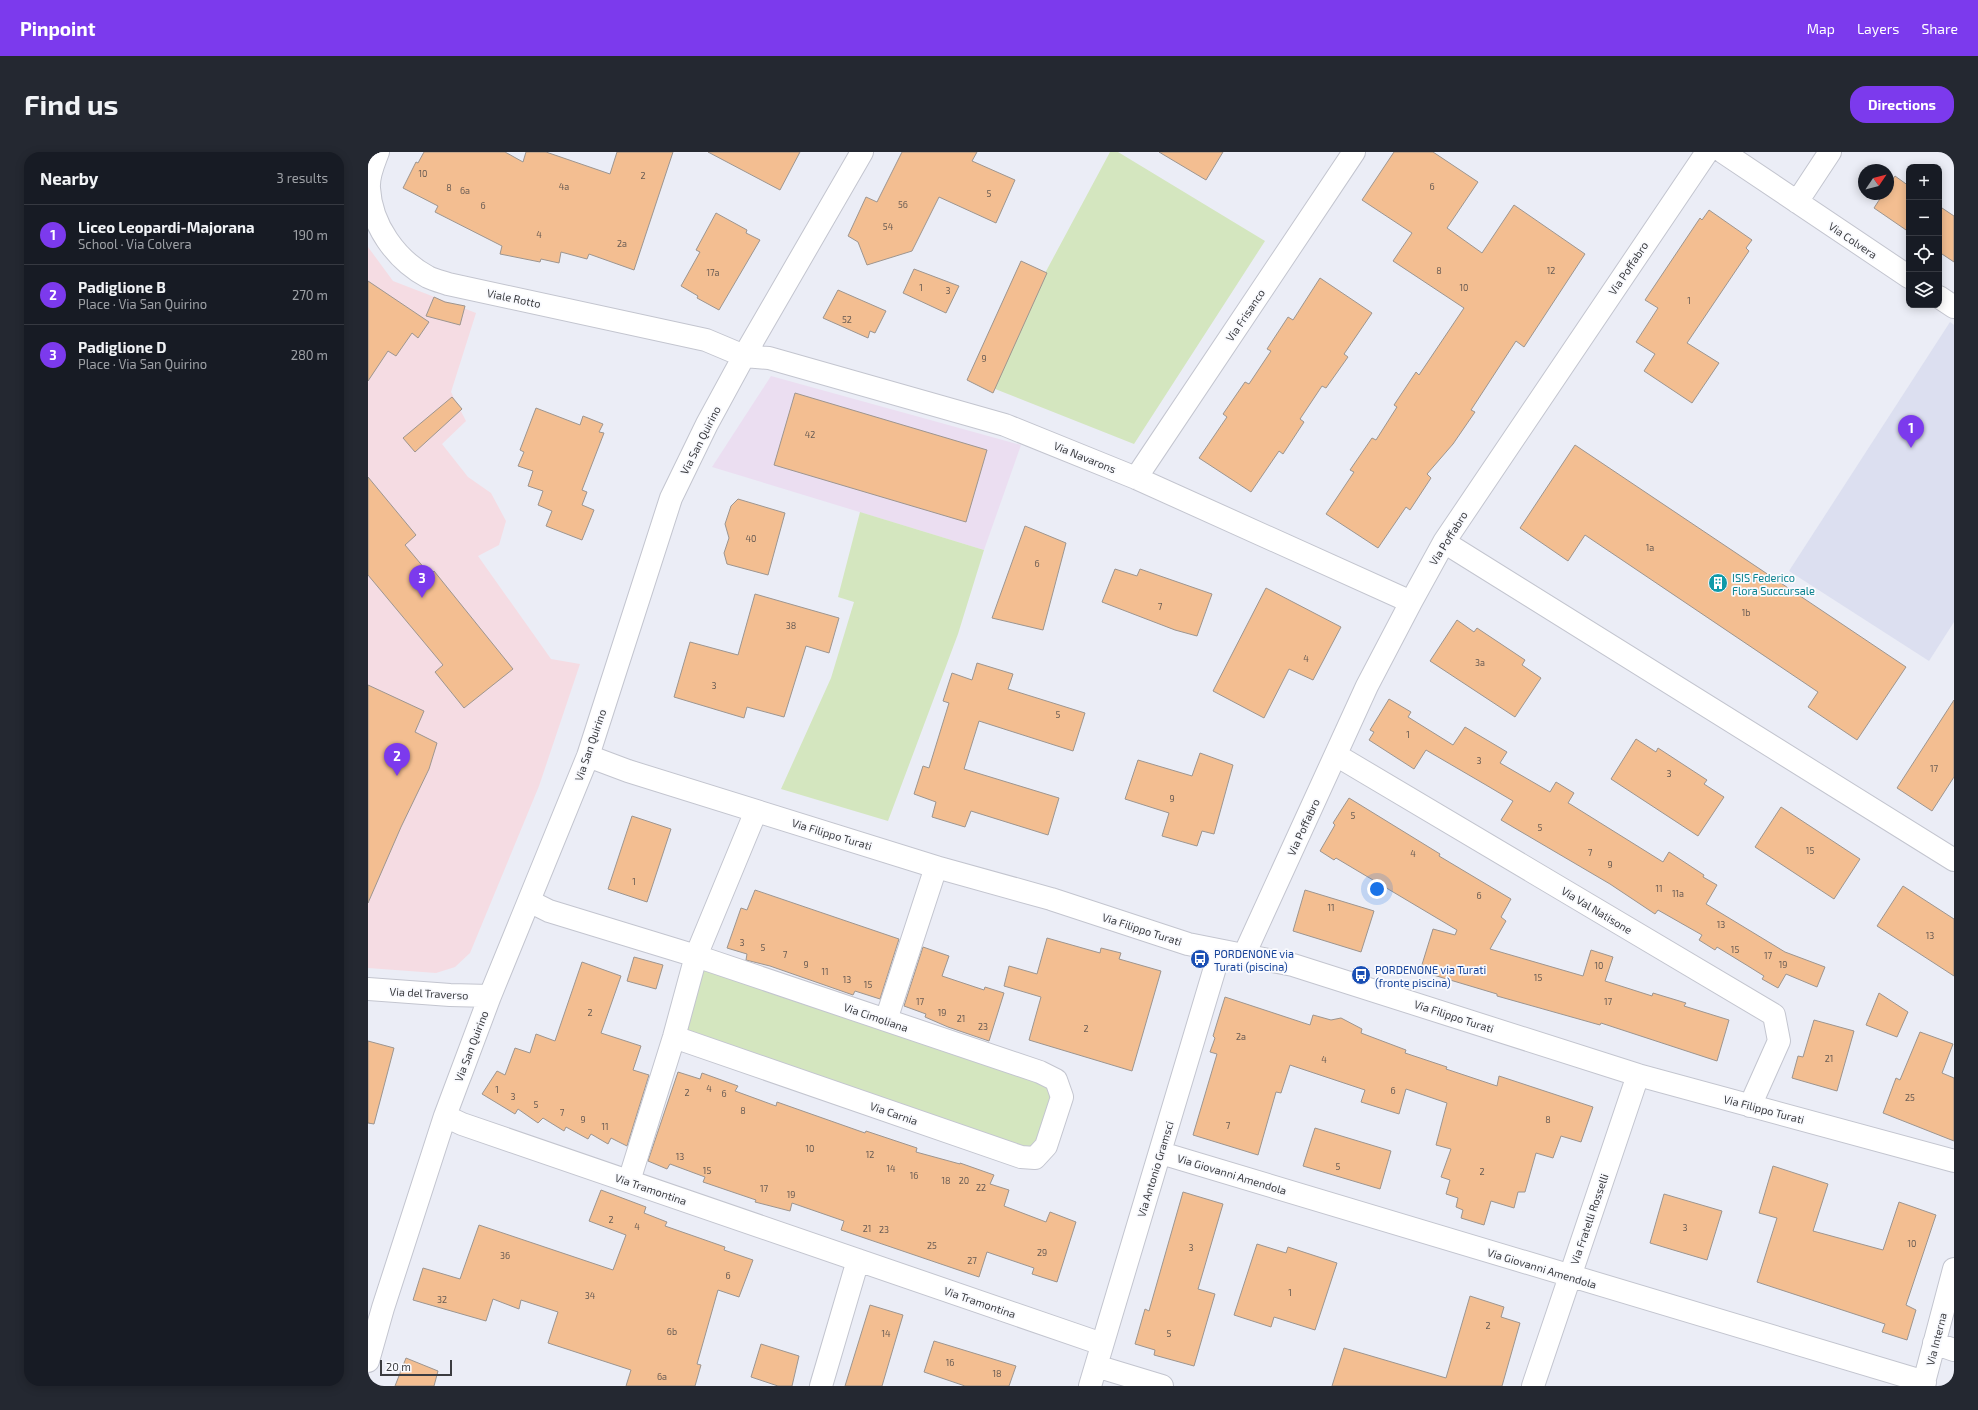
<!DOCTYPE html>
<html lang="en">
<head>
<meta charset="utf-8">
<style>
  body { margin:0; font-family:"Exo 2",sans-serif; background:#242831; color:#f1f3f6 }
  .controls { position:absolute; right:12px; top:12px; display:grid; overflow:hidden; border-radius:8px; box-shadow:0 2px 10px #0003 }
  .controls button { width:36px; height:36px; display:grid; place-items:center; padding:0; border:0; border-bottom:1px solid #363941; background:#171b24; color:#f1f3f6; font:20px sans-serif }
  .compass { position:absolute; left:1490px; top:12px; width:36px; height:36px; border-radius:50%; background:#171b24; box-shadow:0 2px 10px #0003; rotate:55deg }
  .scale { position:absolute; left:12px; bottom:10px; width:72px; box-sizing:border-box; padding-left:4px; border:2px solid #3b3c40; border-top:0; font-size:11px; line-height:14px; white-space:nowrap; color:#3b3c40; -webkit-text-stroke:3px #f9fafe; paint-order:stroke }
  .you { position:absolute; left:1009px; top:737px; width:14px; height:14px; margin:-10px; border:3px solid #fff; border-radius:50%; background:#1a73e8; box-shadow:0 0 0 6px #1a73e833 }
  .badge { display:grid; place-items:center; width:26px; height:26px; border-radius:50%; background:#7c3aed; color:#fff; font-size:13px; font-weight:700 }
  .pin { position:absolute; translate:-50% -33px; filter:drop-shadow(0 1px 2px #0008) }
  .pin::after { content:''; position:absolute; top:21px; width:14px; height:12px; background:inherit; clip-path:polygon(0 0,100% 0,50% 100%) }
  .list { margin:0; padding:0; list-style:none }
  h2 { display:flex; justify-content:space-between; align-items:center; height:52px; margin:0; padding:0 16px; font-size:17px }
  h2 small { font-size:13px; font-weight:400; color:#9ea1a6 }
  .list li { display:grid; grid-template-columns:26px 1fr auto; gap:12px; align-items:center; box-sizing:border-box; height:60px; padding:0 16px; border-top:1px solid #363941 }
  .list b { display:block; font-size:15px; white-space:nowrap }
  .list p { margin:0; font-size:13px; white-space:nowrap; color:#9ea1a6 }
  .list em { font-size:13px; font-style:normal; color:#9ea1a6 }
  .icon { flex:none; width:22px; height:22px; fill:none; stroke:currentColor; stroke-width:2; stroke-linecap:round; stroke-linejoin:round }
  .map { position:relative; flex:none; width:1586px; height:1234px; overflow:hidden; border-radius:16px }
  header { display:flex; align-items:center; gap:24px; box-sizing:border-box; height:56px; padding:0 20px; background:#7c3aed; color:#fff }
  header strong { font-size:19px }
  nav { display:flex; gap:22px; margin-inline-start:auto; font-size:14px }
  .intro { display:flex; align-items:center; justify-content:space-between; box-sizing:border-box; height:96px; padding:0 24px }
  h1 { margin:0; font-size:28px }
  .button { padding:10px 18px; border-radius:16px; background:#7c3aed; color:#fff; font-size:14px; font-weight:700 }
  main { display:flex; gap:24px; padding:0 24px }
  aside { flex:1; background:#171b24; border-radius:16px; box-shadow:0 2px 10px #0003 }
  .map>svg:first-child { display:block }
  .built { fill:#dcdff0 }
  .industrial { fill:#ebdef1 }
  .medical { fill:#f5dce3 }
  .green { fill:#d4e6bf }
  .building { fill:#f3be91; stroke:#9d958f }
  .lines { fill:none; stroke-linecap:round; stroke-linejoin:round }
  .minor-casing { stroke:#c3c5cf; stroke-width:24 }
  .minor { stroke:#fff; stroke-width:22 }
  .labels { text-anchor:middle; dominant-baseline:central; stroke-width:3.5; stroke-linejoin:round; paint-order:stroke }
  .number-label { font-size:9px; fill:#695c54 }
  .street-label { font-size:11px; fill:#3b3c40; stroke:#f9fafe }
  .culture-label { font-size:11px; fill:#0d838f; stroke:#f9fafe; text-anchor:start }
  .transit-label { font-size:11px; fill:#164399; stroke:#f9fafe; text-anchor:start }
</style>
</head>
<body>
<header>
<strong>Pinpoint</strong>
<nav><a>Map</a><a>Layers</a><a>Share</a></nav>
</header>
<div class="intro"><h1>Find us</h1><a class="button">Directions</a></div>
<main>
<aside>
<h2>Nearby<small>3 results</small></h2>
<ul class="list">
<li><span class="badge">1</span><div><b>Liceo Leopardi-Majorana</b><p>School · Via Colvera</p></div><em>190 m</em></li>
<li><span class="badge">2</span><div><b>Padiglione B</b><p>Place · Via San Quirino</p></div><em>270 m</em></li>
<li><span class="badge">3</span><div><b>Padiglione D</b><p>Place · Via San Quirino</p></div><em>280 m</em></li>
</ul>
</aside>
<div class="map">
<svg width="1586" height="1234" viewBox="0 0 1586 1234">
  <rect width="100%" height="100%" fill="#ebedf6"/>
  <!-- built -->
  <path class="built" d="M1582,170L1586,173V470L1561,509L1421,419Z"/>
  <!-- industrial -->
  <path class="industrial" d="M403,224L653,293L616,398L344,315Z"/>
  <!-- medical -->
  <path class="medical" d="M0,95L25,129L108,161L83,240L98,269L74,292L100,325L123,341L138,369L131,393L110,404L183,507L212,512L171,634L102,801L87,815L68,821L0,816Z"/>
  <!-- green -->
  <path class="green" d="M742,0H750L897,89L766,292L617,233Z
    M492,360L616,398L590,482L520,669L413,637L463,526L486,450L470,445Z
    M328,804L688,928L667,1006L306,885Z"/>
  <!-- building -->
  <path class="building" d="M56,0H137L155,10L158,0H178L242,22L249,0H305L266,118L221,102L219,107L193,100L191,111L173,107L172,110L132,102L134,94L67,60L70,54L35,36L48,10L50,11Z
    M340,0H432L412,38Z
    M534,0H609L604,9L647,28L628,71L571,45L544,99L499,113L490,90L480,84L498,45L509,50Z
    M791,0H855L838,28Z
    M1026,0H1065L1110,30L1079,76L1114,101L1146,53L1217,102L1156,195L1148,189L1103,258L1107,260L1085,292L1059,322L1063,326L1042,358L1038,355L1010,396L958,362L986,320L982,318L1004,286L1008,288L1029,255L1026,253L1048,220L1051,223L1096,156L1025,109L1044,81L994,48Z
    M1527,24L1541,34V80L1506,56L1515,42H1520V35Z
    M1571,54L1586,64V110L1571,100Z
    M1341,58L1384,88L1378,96L1381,99L1319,191L1351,211L1324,251L1276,219L1287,202L1268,190L1290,156L1277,148L1332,66L1334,68Z
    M348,61L379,78L378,81L392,88L351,158L329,146L330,144L313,134L332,100L328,98Z
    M653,109L679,121L625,241L599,228Z
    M546,117L591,134L578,161L535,141Z
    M952,126L1004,161L976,202L980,205L958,236L954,234L932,267L936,270L915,302L911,299L883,340L831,306L859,265L855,262L877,230L881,232L903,199L899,197L920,165L925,168Z
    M0,129L61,170L50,186L44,181L28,204L20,199L0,229Z
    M470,138L518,159L507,181L502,179L500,186L455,166Z
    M66,145L77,150L97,154L92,173L58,164Z
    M427,241L619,298L598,370L406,313Z
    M84,245L94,257L47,300L35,286Z
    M168,256L212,273L215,264L235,272L231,280L236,281L214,338L219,340L214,353L226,358L214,388L178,374L184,359L170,353L175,339L160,334L165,319L150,314L156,300L152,298Z
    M1207,293L1538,515L1489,588L1440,555L1450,540L1217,383L1200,409L1152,376Z
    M0,325L48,383L37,393L62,423L66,419L145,517L96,556L67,520L75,513L0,423Z
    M370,347L417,361L400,423L359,412L356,401L361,386L357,372L363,354Z
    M657,374L698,391L675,478L624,466Z
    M747,417L769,424L772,417L844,442L829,484L807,478L734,450Z
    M898,436L973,475L945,528L921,517L896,566L845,539Z
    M387,442L471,466L461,501L438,494L416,565L379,555L376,566L306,545L322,490L370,503Z
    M1089,468L1106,480L1109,476L1157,508L1154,513L1173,526L1147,565L1062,509Z
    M609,511L645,522L640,537L717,561L705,599L611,569L596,617L691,646L680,683L603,659L597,675L564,665L568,650L546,642L555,614L561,616L581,551L575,549L584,521L604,528Z
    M0,533L56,559L47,580L69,591L61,617L33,675L0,751Z
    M1021,547L1043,560L1040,565L1085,593L1097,575L1139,600L1132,611L1182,640L1188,630L1206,641L1200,651L1202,652L1295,710L1301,700L1336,723L1335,725L1349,733L1338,752L1417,800L1457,815L1449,835L1418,822L1410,836L1394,827L1396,824L1380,814L1349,795L1347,798L1331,788L1334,783L1290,758L1287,762L1242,732L1133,668L1145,649L1118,633L1058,598L1046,617L1001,588L1006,580L1002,578Z
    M1586,548V625L1564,659L1529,636Z
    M1268,587L1288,600L1290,596L1339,628L1336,632L1356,645L1330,684L1243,627Z
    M832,601L865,613L846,682L834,679L829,694L794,684L801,661L757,647L770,608L824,624Z
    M981,646L1072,702L1071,704L1143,747L1133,765L1138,769L1122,797L1215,824L1223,798L1245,805L1237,829L1284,844L1285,841L1318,851L1316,854L1361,868L1349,909L1233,871L1232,873L1129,844V842L1052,819L1065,777L1087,783L1089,778L968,706L966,708L952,699L967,673L965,671Z
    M1413,655L1492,707L1466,747L1387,695Z
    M264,664L303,677L279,750L240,737Z
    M1535,734L1586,767V824L1509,774Z
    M387,738L531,787L512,847L487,839L485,843L465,836L402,814L378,808L379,802L359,796L373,756L379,758Z
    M937,738L1006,759L993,800L925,779Z
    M679,786L732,801L733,796L753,801L751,807L793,819L764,919L661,888L673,845L636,834L641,814L669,822Z
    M555,795L581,804L574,824L616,838L617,835L636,841L621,889L580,875L557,865L558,862L536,854Z
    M266,805L295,813L288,837L259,829Z
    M214,810L253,824L233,881L273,894L265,918L281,923L259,994L243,986L240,992L223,982L220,987L198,975L196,979L175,966L170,971L150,957L147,962L114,942L129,919L137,923L147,896L162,901L168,882L187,889Z
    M1511,841L1540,860L1529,885L1498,873Z
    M857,845L942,873L945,863L963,868L973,866L994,877L993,881L1038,898L1037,901L1079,915L1078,917L1129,934L1131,924L1225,955L1213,990L1193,984L1185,1006L1168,1001L1157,1040H1150L1146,1056L1123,1049L1116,1073L1093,1066L1095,1058L1088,1055L1090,1046L1078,1042L1082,1028L1073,1025L1083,997L1068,993L1079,951L1038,937L1031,962L993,950L997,938L922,913L913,941L908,940L890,1003L825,983L849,902L842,900L847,886L845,884Z
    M1446,868L1486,879L1469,939L1424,926L1430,904L1435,905Z
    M1552,880L1585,892L1574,921L1586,926V989L1515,961L1528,926L1532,928Z
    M0,889L26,896L6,972L0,971Z
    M310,920L332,927L334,921L370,934L367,939L408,954L409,950L497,981L498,979L549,996L548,1000L592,1012V1011L626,1023L622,1032L641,1038L636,1054L678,1070L682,1060L708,1070L689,1130L664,1122L666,1116L619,1100L611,1125L473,1078L476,1069L424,1051L422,1059L387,1050L388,1048L335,1030L337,1025L302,1012L299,1017L280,1009Z
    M947,976L1023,999L1012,1037L935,1014Z
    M1405,1014L1460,1032L1445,1079L1515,1098L1531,1050L1568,1063L1538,1153L1548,1158L1539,1188L1514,1180L1517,1172L1389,1130L1409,1066L1391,1061Z
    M233,1038L278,1055L276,1061L299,1070L297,1074L357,1095L356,1098L385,1108L371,1145L350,1138L329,1212L333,1213L327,1234H258L263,1218L180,1191L190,1160L153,1148L151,1157L125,1147L118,1169L45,1148L55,1116L92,1127L111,1073L245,1118L258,1083L221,1069Z
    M815,1040L855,1052L830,1137L847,1142L826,1214L786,1203L787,1198L767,1192L777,1157L781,1159Z
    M1296,1042L1354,1059L1339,1108L1282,1091Z
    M889,1092L918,1101L920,1095L969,1111L947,1178L906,1165L903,1175L866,1163Z
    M1102,1144L1136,1155L1133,1165L1152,1171L1134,1234H964L976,1196L1078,1226Z
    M502,1153L535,1163L514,1234H477Z
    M566,1189L648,1214L641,1234H597L556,1220Z
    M393,1192L431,1204L424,1234H410L383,1225Z
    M38,1206L70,1219L66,1234H27Z"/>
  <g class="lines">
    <!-- minor casing -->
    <g class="minor-casing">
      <path id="minor" d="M10,0C6,11 0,23 1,36C3,73 28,108 60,125C66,128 74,130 80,132L338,188L376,204L401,206L637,273L768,326L1043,450
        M1355,0L1541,125
        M1429,50L1462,0
        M1571,145L1586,155
        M768,326L986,0
        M1076,390L1586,708
        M968,603L1406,863L1411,889L1382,954
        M220,604L260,619L568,715L683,747L820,792L925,813L1270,923L1586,1009
        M161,749L181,759L328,804L672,920L688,928L694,945L678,994L667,1006L653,1005L306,885
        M876,803L999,534L1043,450L1076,390L1339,0
        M0,837L82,843L122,844
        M518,868L568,715
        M77,964L94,972L734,1192
        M793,1001L1557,1230
        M261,1029L306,885L328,804L388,659
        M1566,1191L1586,1198
        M0,1209L15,1156L77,964L122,844L220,604L303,346L339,272L376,204L494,0
        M728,1214L794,1234
        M453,1234L490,1108
        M722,1234L852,799
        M1165,1234L1270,923
        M1555,1234L1586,1117"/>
    </g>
    <!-- minor -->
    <use href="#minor" class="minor"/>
  </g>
  <!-- icons -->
  <defs>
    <g id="building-disc" transform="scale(1)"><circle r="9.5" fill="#0f9aa8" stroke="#f9fafe"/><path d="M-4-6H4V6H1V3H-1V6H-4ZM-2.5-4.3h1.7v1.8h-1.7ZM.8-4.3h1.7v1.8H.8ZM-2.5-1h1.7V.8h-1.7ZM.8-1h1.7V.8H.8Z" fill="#fff"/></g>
    <g id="bus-disc" transform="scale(1)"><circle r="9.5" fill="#1a4fb4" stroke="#f9fafe"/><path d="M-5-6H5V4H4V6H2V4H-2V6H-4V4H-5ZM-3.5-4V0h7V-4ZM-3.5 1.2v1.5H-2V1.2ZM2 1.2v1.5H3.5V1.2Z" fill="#fff"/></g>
  </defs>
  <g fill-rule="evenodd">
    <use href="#building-disc" x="1350" y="431"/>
    <use href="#bus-disc" x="832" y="807"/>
    <use href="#bus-disc" x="993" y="823"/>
  </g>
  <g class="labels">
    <!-- number labels -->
    <g class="number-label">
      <text x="55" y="21">10</text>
      <text x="275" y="23">2</text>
      <text x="196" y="34">4a</text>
      <text x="1064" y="34">6</text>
      <text x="81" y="35">8</text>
      <text x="97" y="38">6a</text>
      <text x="621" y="41">5</text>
      <text x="535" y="52">56</text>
      <text x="115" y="53">6</text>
      <text x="520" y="74">54</text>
      <text x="171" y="82">4</text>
      <text x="254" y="91">2a</text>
      <text x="1071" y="118">8</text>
      <text x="1183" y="118">12</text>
      <text x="345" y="120">17a</text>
      <text x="553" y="135">1</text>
      <text x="1096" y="135">10</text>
      <text x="580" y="138">3</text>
      <text x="1321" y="148">1</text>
      <text x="479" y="167">52</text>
      <text x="616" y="206">9</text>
      <text x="442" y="282">42</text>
      <text x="383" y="386">40</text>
      <text x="1282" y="395">1a</text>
      <text x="669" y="411">6</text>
      <text x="792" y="454">7</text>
      <text x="1378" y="460">1b</text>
      <text x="423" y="473">38</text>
      <text x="938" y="506">4</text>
      <text x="1112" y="510">3a</text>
      <text x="346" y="533">3</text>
      <text x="690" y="562">5</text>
      <text x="1040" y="582">1</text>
      <text x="1111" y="608">3</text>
      <text x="1566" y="616">17</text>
      <text x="1301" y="621">3</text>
      <text x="804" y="646">9</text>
      <text x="985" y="663">5</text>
      <text x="1172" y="675">5</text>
      <text x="1442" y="698">15</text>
      <text x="1222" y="700">7</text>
      <text x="1045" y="701">4</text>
      <text x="1242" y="712">9</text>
      <text x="266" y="729">1</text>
      <text x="1291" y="736">11</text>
      <text x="1310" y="741">11a</text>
      <text x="1111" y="743">6</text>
      <text x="963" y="755">11</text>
      <text x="1353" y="772">13</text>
      <text x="1562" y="783">13</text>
      <text x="374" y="790">3</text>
      <text x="395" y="795">5</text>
      <text x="1367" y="797">15</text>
      <text x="417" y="802">7</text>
      <text x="1400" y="803">17</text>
      <text x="438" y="812">9</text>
      <text x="1415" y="812">19</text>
      <text x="1231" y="813">10</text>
      <text x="457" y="819">11</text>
      <text x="1170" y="825">15</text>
      <text x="479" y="827">13</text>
      <text x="500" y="832">15</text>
      <text x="552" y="849">17</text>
      <text x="1240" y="849">17</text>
      <text x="222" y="860">2</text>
      <text x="574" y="860">19</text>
      <text x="593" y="866">21</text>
      <text x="615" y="874">23</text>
      <text x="718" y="876">2</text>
      <text x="873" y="884">2a</text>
      <text x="1461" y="906">21</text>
      <text x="956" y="907">4</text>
      <text x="341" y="936">4</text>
      <text x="129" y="937">1</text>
      <text x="1025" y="938">6</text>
      <text x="319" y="940">2</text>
      <text x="356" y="941">6</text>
      <text x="145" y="944">3</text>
      <text x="1542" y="945">25</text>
      <text x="168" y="952">5</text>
      <text x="375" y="958">8</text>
      <text x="194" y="960">7</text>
      <text x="215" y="967">9</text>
      <text x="1180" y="967">8</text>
      <text x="860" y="973">7</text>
      <text x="237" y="974">11</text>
      <text x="442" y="996">10</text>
      <text x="502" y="1002">12</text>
      <text x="312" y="1004">13</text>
      <text x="970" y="1014">5</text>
      <text x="523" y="1016">14</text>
      <text x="339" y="1018">15</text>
      <text x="1114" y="1019">2</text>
      <text x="546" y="1023">16</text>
      <text x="578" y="1028">18</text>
      <text x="596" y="1028">20</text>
      <text x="613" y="1035">22</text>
      <text x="396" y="1036">17</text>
      <text x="423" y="1042">19</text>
      <text x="243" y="1067">2</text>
      <text x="269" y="1074">4</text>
      <text x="1317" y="1075">3</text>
      <text x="499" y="1076">21</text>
      <text x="516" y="1077">23</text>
      <text x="1544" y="1091">10</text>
      <text x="564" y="1093">25</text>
      <text x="823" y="1095">3</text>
      <text x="674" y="1100">29</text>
      <text x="137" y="1103">36</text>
      <text x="604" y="1108">27</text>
      <text x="360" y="1123">6</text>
      <text x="922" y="1140">1</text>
      <text x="222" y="1143">34</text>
      <text x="74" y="1147">32</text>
      <text x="1120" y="1173">2</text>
      <text x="304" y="1179">6b</text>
      <text x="518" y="1181">14</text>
      <text x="801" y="1181">5</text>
      <text x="582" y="1210">16</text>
      <text x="629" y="1221">18</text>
      <text x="294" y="1224">6a</text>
    </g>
    <!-- street labels -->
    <g class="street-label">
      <text transform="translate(1485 88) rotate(34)">Via Colvera</text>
      <text transform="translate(1260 116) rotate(-56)">Via Poffabro</text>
      <text transform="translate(146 146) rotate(12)">Viale Rotto</text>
      <text transform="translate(877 163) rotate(-56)">Via Frisanco</text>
      <text transform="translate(332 288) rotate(-63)">Via San Quirino</text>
      <text transform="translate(717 305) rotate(22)">Via Navarons</text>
      <text transform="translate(1080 386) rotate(-58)">Via Poffabro</text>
      <text transform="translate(222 593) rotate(-71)">Via San Quirino</text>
      <text transform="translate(935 675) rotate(-65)">Via Poffabro</text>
      <text transform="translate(464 682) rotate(17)">Via Filippo Turati</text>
      <text transform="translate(1229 758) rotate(31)">Via Val Natisone</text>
      <text transform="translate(774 777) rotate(18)">Via Filippo Turati</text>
      <text transform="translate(61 841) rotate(3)">Via del Traverso</text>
      <text transform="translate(1086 864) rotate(18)">Via Filippo Turati</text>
      <text transform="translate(508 865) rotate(19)">Via Cimoliana</text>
      <text transform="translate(103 894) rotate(-69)">Via San Quirino</text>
      <text transform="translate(1396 957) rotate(15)">Via Filippo Turati</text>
      <text transform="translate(526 961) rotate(19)">Via Carnia</text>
      <text transform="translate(787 1017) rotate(-73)">Via Antonio Gramsci</text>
      <text transform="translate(864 1022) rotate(17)">Via Giovanni Amendola</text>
      <text transform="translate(283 1037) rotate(19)">Via Tramontina</text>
      <text transform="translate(1221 1067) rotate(-71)">Via Fratelli Rosselli</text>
      <text transform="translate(1174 1116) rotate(17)">Via Giovanni Amendola</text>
      <text transform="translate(612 1150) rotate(19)">Via Tramontina</text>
      <text transform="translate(1568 1187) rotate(-76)">Via Interna</text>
    </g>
    <!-- culture labels -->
    <g class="culture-label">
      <text x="1364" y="425">ISIS Federico<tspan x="1364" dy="13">Flora Succursale</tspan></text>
    </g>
    <!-- transit labels -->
    <g class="transit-label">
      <text x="846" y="801">PORDENONE via<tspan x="846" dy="13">Turati (piscina)</tspan></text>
      <text x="1007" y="817">PORDENONE via Turati<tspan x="1007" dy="13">(fronte piscina)</tspan></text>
    </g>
  </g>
</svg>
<div class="controls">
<button>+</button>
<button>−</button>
<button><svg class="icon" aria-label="locate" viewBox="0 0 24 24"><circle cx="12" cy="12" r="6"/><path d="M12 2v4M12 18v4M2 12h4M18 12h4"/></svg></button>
<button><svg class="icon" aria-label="layers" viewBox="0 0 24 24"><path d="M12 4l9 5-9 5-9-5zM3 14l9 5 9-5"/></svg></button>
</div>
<svg class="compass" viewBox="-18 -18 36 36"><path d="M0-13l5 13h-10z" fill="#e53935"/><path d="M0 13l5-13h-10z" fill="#9ea1a6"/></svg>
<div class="scale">20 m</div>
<div class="you"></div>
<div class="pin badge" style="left:1543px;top:296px">1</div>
<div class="pin badge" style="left:29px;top:624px">2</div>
<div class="pin badge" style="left:54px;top:446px">3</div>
</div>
</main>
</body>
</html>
